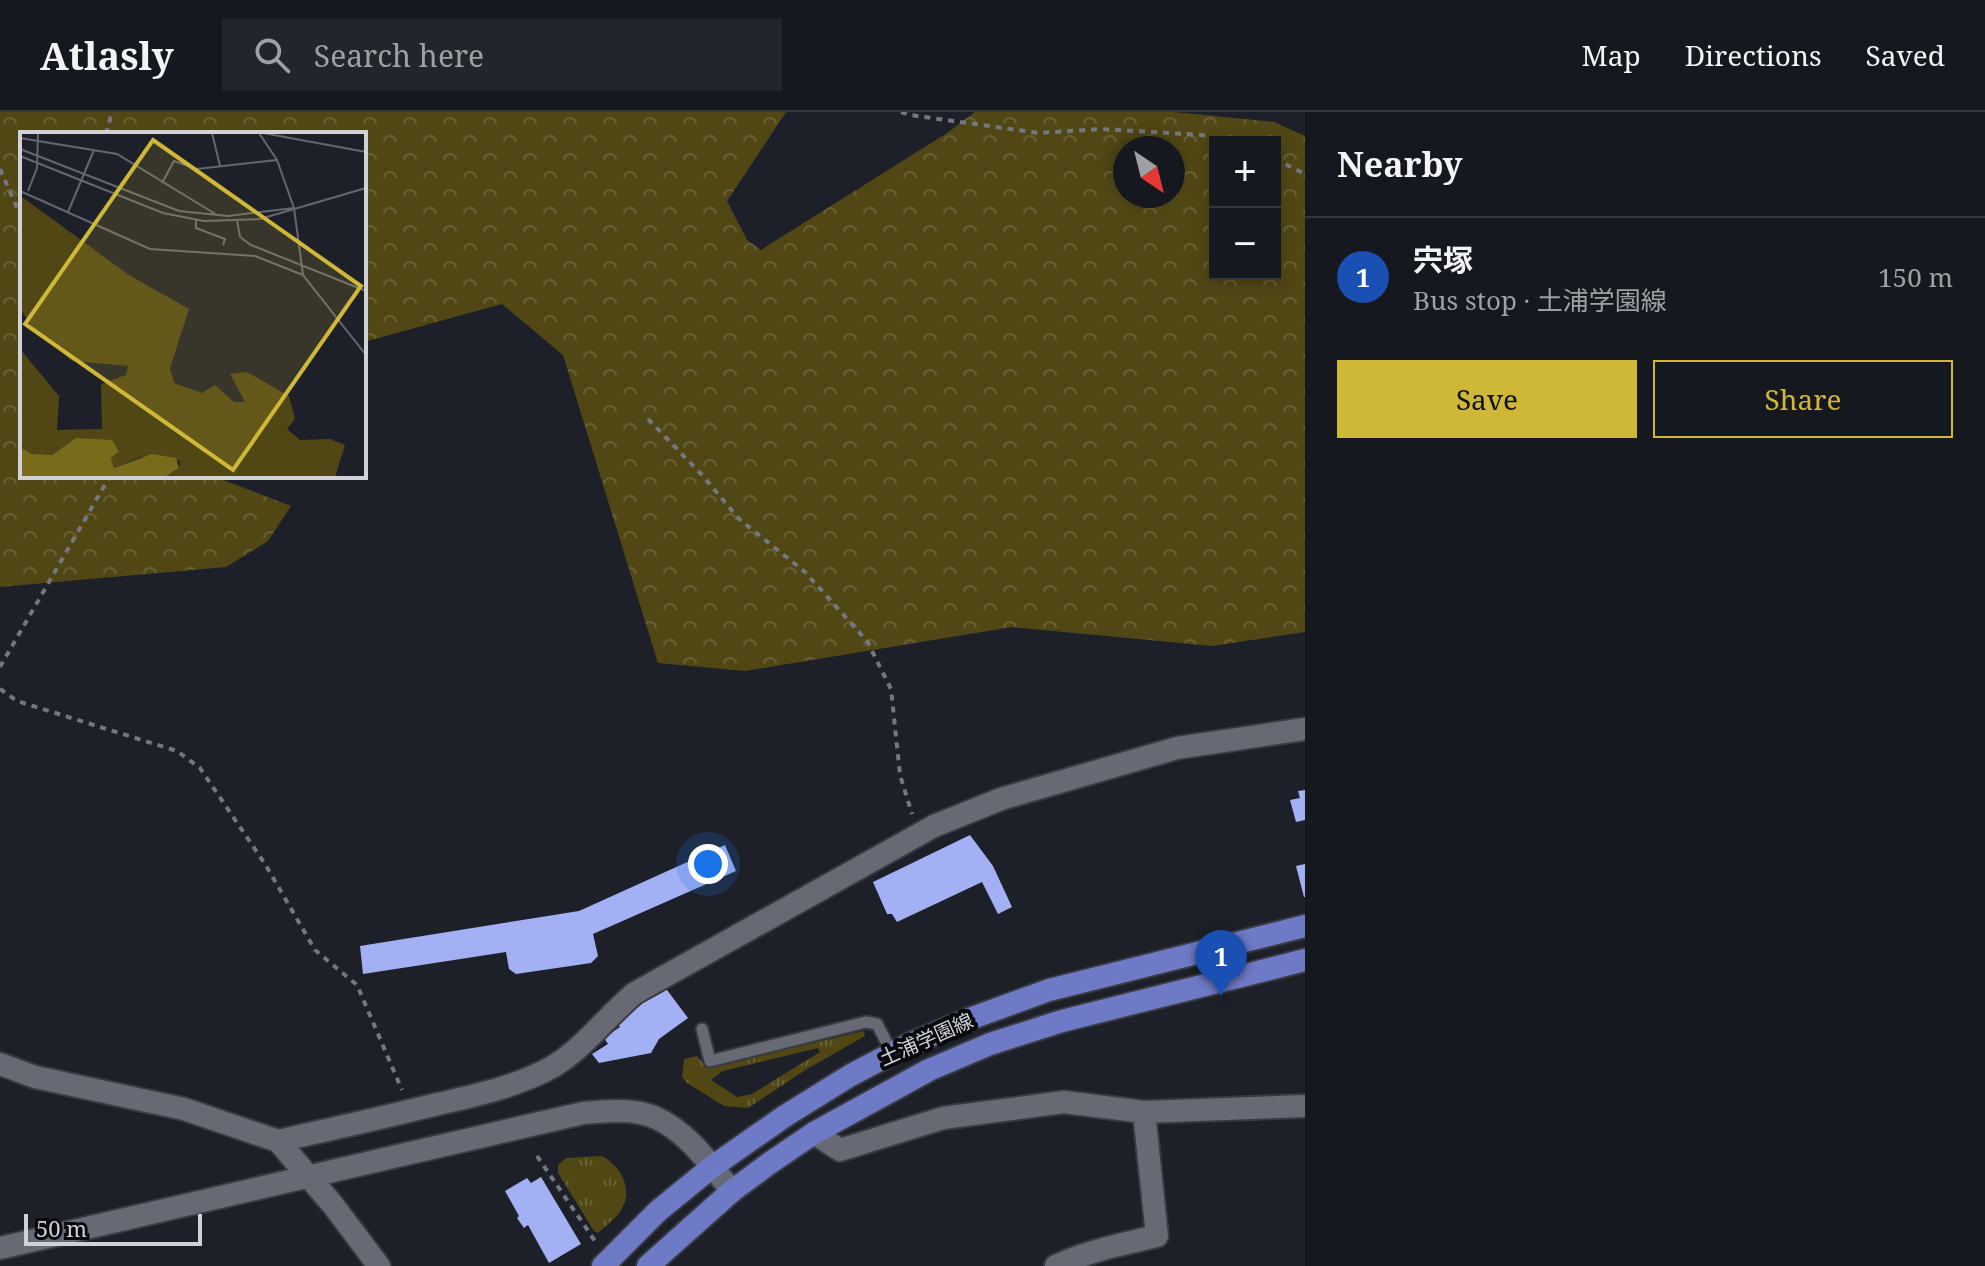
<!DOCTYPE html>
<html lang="en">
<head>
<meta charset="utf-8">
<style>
  body { margin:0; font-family:"Noto Serif","Noto Sans JP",serif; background:#23252c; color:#f1f3f6 }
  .controls { position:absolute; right:24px; top:24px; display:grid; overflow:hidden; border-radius:0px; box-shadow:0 4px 12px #0003 }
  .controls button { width:72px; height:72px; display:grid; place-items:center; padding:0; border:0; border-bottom:2px solid #35373d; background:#16181f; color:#f1f3f6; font:40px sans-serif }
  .compass { position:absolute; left:1113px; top:24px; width:72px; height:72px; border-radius:50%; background:#16181f; box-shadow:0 4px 12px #0003; rotate:145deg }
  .scale { position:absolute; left:24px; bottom:20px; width:178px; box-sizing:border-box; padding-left:8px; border:4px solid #d0d2d8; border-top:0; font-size:22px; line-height:28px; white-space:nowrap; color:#d0d2d8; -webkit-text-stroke:6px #090a0e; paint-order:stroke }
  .you { position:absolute; left:708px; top:752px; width:28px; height:28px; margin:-20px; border:6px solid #fff; border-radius:50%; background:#1a73e8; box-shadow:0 0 0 12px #1a73e833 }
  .badge { display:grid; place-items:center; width:52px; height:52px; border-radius:50%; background:#cfb837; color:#fff; font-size:26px; font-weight:700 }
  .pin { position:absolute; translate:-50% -66px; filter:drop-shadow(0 2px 4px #0008) }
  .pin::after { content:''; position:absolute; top:42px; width:28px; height:24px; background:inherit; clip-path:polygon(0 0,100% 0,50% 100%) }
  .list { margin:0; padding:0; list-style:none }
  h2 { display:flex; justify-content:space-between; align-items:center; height:104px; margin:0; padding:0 32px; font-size:34px }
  h2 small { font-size:26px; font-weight:400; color:#9ea0a4 }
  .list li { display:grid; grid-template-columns:52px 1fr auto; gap:24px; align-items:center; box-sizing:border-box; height:120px; padding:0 32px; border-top:2px solid #35373d }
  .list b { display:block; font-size:30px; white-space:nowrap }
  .list p { margin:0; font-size:26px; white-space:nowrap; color:#9ea0a4 }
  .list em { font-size:26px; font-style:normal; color:#9ea0a4 }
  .actions { display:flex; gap:16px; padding:24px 32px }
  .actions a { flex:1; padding:18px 0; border:2px solid #cfb837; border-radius:0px; text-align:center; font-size:28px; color:#cfb837 }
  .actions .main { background:#cfb837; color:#111 }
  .icon { flex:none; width:44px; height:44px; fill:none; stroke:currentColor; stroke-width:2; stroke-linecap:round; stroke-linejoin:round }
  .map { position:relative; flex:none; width:1305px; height:1154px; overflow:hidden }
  header { display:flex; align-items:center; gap:48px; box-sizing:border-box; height:112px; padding:0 40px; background:#16181f; border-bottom:2px solid #35373d }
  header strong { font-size:38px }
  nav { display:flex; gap:44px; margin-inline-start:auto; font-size:28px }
  .search { width:560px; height:72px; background:#23252c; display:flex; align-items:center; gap:20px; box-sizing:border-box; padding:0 28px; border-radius:0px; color:#9ea0a4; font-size:30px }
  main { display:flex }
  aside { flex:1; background:#16181f }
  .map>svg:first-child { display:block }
  .grass { fill:url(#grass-tufts); fill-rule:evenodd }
  .forest { fill:url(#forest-crowns); fill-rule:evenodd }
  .building { fill:#a3b1f4 }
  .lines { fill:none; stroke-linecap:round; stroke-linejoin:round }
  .service-casing { stroke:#383a41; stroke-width:15 }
  .minor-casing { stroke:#383a41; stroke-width:26 }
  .tertiary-casing { stroke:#383a41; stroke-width:26 }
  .primary-casing { stroke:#383a41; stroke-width:26 }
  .path { stroke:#75777f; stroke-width:4; stroke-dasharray:6 6; stroke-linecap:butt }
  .service { stroke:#676a74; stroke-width:11 }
  .minor { stroke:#676a74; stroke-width:22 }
  .tertiary { stroke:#676a74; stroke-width:22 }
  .primary { stroke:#6f7ac6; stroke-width:22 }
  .labels { text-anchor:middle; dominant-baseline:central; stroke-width:8; stroke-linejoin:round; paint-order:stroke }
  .street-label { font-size:20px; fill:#d0d2d8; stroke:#090a0e }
  .inset-road { fill:none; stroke:#65676f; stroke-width:2 }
  .view { fill:#cfb837; fill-opacity:0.15; stroke:#cfb837; stroke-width:4 }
  .inset-edge { fill:none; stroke:#d0d2d8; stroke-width:4 }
</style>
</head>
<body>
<header>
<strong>Atlasly</strong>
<div class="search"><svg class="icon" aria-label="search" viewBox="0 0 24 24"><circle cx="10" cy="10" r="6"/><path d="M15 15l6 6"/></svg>Search here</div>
<nav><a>Map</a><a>Directions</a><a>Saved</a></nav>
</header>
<main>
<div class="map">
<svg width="1305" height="1154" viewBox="0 0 1305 1154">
  <defs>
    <pattern id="grass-tufts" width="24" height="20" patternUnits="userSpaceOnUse" patternTransform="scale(2)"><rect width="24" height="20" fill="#504715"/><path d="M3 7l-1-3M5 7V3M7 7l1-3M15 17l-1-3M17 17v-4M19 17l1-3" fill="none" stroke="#686136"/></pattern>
    <pattern id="forest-crowns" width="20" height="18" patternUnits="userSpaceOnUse" patternTransform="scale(2)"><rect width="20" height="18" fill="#504715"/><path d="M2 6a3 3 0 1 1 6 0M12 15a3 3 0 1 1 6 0" fill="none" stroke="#686136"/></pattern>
  </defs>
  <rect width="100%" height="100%" fill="#1e2029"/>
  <!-- grass -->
  <path class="grass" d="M864,919L865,924L807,957L748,996L724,994L687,971L682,965L684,947L697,944L707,956ZM818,936L820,940L752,982L737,985L711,968L723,959Z
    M602,1044C621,1054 634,1078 621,1098C616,1107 605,1114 598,1121L594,1119L558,1061V1053L566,1046Z"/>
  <!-- forest -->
  <path class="forest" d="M0,0H786L727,89L747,128L761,138L947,21L975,0H1174L1274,10L1305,24V520L1212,534L1012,515L745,559L658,551L563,243L502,192L364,230V22H22V364H213L291,394L268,429L226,455L0,475ZM1215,30H1275V162H1215ZM1125,36H1173V84H1125Z"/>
  <!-- building -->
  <path class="building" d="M1305,678V708L1296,710L1290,688L1300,686L1298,679Z
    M970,723L993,754L1012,795L998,802L982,770L897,810L892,802H887L873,770Z
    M725,733L736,759L593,822L598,844L591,851L516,862L509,857L506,840L363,862L360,834L579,799Z
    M1305,752V785H1304L1296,754Z
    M664,874L688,906L659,927L651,941L599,951L592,942L608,932L604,926L620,915L616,909Z
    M541,1065L581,1132L549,1151L528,1113L524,1116L517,1106L519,1104L505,1079L527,1066L531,1071Z"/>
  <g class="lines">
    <!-- service casing -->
    <g class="service-casing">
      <path id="service" d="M702,917L710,949L866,910L877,912L892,941"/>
    </g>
    <!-- minor casing -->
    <g class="minor-casing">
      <path id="minor" d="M0,952L35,965L184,997L278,1029L333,1093L379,1154
        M814,1021L840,1038L943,1006L1064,990L1144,1000L1305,994
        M278,1029C332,1017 385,1005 438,992C477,983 519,974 554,954C585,935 607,904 635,881L934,714L1001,687L1177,636L1305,617
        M1056,1154C1088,1139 1122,1132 1157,1124L1144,1000"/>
    </g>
    <!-- tertiary casing -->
    <g class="tertiary-casing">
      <path id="tertiary" d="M0,1136L583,1001C605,999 635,996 656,1006C688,1020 711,1054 732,1079"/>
    </g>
    <!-- primary casing -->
    <g class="primary-casing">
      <path id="primary" d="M603,1154L658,1099L712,1055L785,1004L851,963L910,932L972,906L1049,878L1305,814
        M648,1154L732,1079L767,1053L814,1021L929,958L990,932L1062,909L1305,848"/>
    </g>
    <!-- path -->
    <path class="path" d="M901,0L910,3L1039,21L1101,17L1202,23L1226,30
      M106,22L112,0
      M1275,47L1305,62
      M0,57L22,107
      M648,307L703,364L739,407L805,460L867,529L891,577L900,663L912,702
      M0,555L110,364
      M0,577L17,589L177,639L200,656L265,752L315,838L357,873L402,978
      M537,1044L595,1129"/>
    <!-- service -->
    <use href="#service" class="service"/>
    <!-- minor -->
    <use href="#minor" class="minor"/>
    <!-- tertiary -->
    <use href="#tertiary" class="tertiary"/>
    <!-- primary -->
    <use href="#primary" class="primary"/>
  </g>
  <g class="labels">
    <!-- street labels -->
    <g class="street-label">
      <text transform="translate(926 927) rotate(-24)">土浦学園線</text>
    </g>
  </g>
  <!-- overview -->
  <g transform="translate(20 20)">
    <rect width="346" height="346" fill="#1e2029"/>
    <path d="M2,65L109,143L169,177L150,236L154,251L182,261L195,253L214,270H225L210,242L227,240L269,264L275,287L267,297L280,308L310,307L325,313L315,345H145L159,336L160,329L121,325L94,336L91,326L99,320L57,306L32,323H11L0,315V217L39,264L37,298L82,297L81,252L106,243L108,234L52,229L11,194L0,176Z" fill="#504715"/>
    <path d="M56,306L92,308L99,320L91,326L94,336L132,322L156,326L159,336L145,345H0V315L11,322L32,323Z" fill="#786b1c"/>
    <path class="inset-road" d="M192,1L200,34M239,1L257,28L274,76L283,143L346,223M243,1L346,20M0,6L97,22L197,83M0,17L159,79L208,84L274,76M0,24L143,81L184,89L240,87L346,56M142,51L154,29L177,37L257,28M0,59L130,117L235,124L283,143M8,59L17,36L18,1M48,80L74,18M176,88V96L205,107L203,113M217,88L220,105L231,113L346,159"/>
    <path class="view" d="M133,8L341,154L213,338L5,192Z"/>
    <rect width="346" height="346" class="inset-edge"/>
  </g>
</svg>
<div class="controls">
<button>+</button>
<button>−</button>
</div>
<svg class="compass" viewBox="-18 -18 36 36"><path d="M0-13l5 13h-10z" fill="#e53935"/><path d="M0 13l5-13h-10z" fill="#9ea0a4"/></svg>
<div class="scale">50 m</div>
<div class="you"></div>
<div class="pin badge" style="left:1221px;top:884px;background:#1a4fb4">1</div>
</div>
<aside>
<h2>Nearby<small></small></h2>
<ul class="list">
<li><span class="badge" style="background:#1a4fb4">1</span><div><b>宍塚</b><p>Bus stop · 土浦学園線</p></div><em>150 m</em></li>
</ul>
<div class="actions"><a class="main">Save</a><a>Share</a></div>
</aside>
</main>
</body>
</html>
